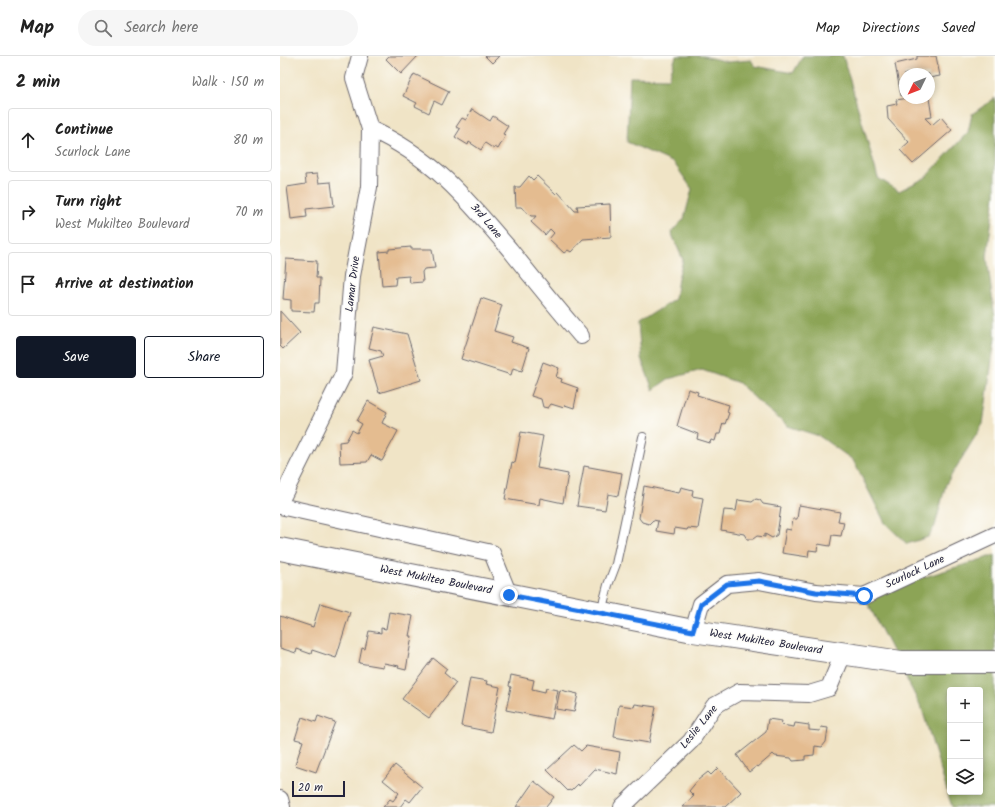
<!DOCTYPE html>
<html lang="en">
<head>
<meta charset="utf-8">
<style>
  body { margin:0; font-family:Kalam,sans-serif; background:#f6f6f6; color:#222 }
  .controls { position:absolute; right:12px; bottom:12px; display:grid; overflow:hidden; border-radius:4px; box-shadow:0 2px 6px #0003 }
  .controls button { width:36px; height:36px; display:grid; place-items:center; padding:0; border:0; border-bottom:1px solid #e0e0e0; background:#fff; color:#222; font:20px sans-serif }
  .compass { position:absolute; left:619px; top:12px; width:36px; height:36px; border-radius:50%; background:#fff; box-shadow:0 2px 6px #0003; rotate:227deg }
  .scale { position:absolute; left:12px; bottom:10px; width:53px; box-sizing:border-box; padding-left:4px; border:2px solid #22223b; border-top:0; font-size:11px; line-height:14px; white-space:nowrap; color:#22223b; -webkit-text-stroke:3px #fdfcf7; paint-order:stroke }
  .stop { position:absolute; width:12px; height:12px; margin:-9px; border:3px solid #1a73e8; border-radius:50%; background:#fff }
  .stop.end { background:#1a73e8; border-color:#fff; box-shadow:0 1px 4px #0008 }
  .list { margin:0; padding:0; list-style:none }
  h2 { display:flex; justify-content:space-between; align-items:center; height:52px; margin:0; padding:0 16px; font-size:17px }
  h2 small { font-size:13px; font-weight:400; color:#767676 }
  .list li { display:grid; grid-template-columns:26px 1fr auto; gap:12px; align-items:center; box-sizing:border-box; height:64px; margin:0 8px 8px; padding:0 8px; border:1px solid #e0e0e0; border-radius:4px }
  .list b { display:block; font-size:15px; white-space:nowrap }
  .list p { margin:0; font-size:13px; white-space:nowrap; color:#767676 }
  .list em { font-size:13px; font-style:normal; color:#767676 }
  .actions { display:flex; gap:8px; padding:12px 16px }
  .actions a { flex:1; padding:9px 0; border:1px solid #111827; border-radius:4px; text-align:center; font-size:14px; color:#111827 }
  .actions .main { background:#111827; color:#fff }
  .icon { flex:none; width:22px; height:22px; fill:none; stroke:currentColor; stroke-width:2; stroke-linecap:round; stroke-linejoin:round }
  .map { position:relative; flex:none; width:715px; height:751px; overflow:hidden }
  header { display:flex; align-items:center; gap:24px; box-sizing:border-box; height:56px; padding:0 20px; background:#fff; border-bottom:1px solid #e0e0e0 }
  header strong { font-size:19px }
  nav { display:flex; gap:22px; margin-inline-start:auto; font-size:14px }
  .search { width:280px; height:36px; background:#f6f6f6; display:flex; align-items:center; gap:10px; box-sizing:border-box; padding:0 14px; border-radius:22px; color:#767676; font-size:15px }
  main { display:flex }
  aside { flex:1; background:#fff }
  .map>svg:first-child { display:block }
  .forest { fill:#8ca456; stroke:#576348; fill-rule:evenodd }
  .building { fill:#e4bc90 }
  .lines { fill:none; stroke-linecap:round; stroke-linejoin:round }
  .service-casing { stroke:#6a666c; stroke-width:10 }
  .minor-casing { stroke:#6a666c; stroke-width:18 }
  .secondary-casing { stroke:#6a666c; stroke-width:24 }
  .service { stroke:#fff; stroke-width:8 }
  .minor { stroke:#fff; stroke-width:16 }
  .secondary { stroke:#fff; stroke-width:22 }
  .route { stroke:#1a73e8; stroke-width:5 }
  .labels { text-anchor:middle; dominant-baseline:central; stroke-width:3; stroke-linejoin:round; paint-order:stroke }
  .street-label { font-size:11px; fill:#22223b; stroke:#fdfcf7 }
</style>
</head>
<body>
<header>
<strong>Map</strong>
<div class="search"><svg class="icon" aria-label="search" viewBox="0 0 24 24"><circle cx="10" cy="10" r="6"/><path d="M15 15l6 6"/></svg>Search here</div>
<nav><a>Map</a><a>Directions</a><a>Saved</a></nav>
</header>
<main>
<aside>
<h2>2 min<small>Walk · 150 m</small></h2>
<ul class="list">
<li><svg class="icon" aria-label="ahead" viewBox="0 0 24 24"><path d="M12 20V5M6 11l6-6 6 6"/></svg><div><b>Continue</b><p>Scurlock Lane</p></div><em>80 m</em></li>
<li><svg class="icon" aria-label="right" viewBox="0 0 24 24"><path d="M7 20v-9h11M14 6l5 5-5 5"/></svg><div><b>Turn right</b><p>West Mukilteo Boulevard</p></div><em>70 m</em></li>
<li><svg class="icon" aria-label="arrive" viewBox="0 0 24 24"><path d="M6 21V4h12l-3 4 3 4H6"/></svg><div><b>Arrive at destination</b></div></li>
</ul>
<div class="actions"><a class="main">Save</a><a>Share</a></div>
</aside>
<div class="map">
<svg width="715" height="751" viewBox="0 0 715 751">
  <rect width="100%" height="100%" fill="#fdfcf7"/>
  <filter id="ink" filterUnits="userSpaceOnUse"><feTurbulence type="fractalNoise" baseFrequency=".025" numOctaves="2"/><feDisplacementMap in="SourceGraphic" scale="8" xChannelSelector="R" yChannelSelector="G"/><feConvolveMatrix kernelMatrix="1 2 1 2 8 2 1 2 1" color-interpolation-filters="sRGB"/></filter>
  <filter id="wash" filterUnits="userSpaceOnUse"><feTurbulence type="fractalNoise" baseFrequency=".012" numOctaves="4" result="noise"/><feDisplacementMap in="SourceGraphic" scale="16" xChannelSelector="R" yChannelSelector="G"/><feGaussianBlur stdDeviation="0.9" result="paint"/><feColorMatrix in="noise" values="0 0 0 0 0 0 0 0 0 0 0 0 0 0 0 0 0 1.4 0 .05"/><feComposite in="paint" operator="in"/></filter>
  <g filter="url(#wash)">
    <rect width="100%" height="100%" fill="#f0e4c6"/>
    <!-- forest -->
    <path class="forest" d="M396,0H423L448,6L471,4L475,10L513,17L523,0H563L598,122L619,135L645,122L688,76L692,58L715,42V138L707,201L715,263V282L703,368L666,428L655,470L648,481L627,488L605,467L573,404L539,380L508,370L481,348L459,327L422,314L388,323L373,334L361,302L358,267L395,243L398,222L403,204L391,176L404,163L412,133L394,107L347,86L350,21L389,22Z
      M715,499V751H672L642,653L584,540ZM670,634H700V736H670Z"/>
    <g id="blocks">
      <!-- building -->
      <path class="building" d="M109,0H138L121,18L106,3Z
        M205,0H219L212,7Z
        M637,0H656L660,20L649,22V18H625V39L621,40L615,8L637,3Z
        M134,18L169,35L162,49L154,45L149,57L135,50L137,47L123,40Z
        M629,42H649L652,61L645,62L652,69L661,61L672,74L633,108L620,94L629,86L608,63L607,50L617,48L616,44Z
        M192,53L210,65L213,60L228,70L223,78L226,79L218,93L215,91L214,93L205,87L201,94L189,86L188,89L175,81L180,73L176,71L182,62L186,64Z
        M37,118L39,127L51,126L54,150L26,153L27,161L11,163L7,131L26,128L25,119Z
        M249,120L253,124L257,120L276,138L278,136L295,155H298L297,150L330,148L331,181L303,183L291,196L288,194L284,197L269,183L274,177L270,173L265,179L251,166L256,160H251L241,151H236L235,131H240Z
        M131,191V193H152L155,212L144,213L142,216L143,226L130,227L129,220L116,221L115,229L102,230L99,196L109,195V193Z
        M6,203L37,205L36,222H40L39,247H35L34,256L11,255V244L3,243Z
        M201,242L222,249L214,275L233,281L231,286L249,292L242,315L233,312L231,319L181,303Z
        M0,255L20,277L3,293L0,290Z
        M94,271L127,278L141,324L99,337L89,304L103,300L101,295L89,292Z
        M263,306L279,312L276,321L282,323L281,326L298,332L294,352L285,349L284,352L271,348L268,352L263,351L261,343L251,340Z
        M408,333L418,336L417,339L449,349L447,356L449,357L445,368L443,367L440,378H437L435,385L431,384L430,387L417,383L418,378L397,370Z
        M88,345L107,356L102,367L118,375L102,405L91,399L87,406L60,407L59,386L66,385L72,374L77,377L82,368L77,365Z
        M241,376L263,380L257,412L288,418L283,447L260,442L259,449L225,443L232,406L235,407Z
        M304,410L342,417L338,440L328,438L325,454L297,450Z
        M364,430L399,437L401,431L413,434L412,440L423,442L418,473L408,472L407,474L395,472L394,478L376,475L378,465L373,464L369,468L362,466L359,462Z
        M476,443L480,444L483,448L501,451L497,479L492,482L485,478V481L477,480L473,483H467L464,478L441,474L444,454L456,455L458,444L472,446Z
        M519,449L560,456L558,465L564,466L561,480L552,479L550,490L538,488L537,495L529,494L528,501L502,497L506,473L511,474L513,463H517Z
        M40,547L70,556L56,602L32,594L31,598L17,593L16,597L0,592V560L33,571Z
        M109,556L133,560L129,580H132L126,614L118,612L119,610L104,607L103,611L79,607L82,592L85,593L89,575L101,577V572L106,573Z
        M153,602L167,613L164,617L176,627L149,662L122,643Z
        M231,619L254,624L252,633L265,636L266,632L278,634L272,663L226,654L231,631L229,630Z
        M190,622L207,625L206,628L220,631L211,676L181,670Z
        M280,634L298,638L294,656L276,653Z
        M355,648L376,651L369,687L334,681L339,649L354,651Z
        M38,660L55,666L36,716L15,709L23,685L15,683L22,661L36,666Z
        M488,663L502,665L501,669L514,671L515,667L529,669V674L540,675L541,671L548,672L546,686L542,691L535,690L534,699L525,700V704L513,705L511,702L495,700L493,698L478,711L477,710L469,716L457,699L486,676Z
        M294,689L301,695L306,690L340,696L337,718L315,713L299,730L298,728L291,735L289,734L288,735L267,714Z
        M115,709L142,731L130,746L126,743L120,751H103L110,743L113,745L119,737L103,724Z
        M438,712L461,736L445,751H402L414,740L409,735L418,724L428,716L431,719Z
        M254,725L274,741L266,751H236Z"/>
    </g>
  </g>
  <g filter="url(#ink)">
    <use href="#blocks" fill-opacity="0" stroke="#6a666c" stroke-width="1"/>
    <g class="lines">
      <!-- service casing -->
      <g class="service-casing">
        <path id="service" d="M321,556L328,529L336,508L363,381"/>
      </g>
      <!-- minor casing -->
      <g class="minor-casing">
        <path id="minor" d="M90,73C153,101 188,144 231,195C254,224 277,252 301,280
          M0,446L64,317L72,220L89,131L90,73L74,22L80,0
          M0,450L212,497L229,539
          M413,575L421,548L447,528L479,525L536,536L584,540L715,479
          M0,743L2,751
          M342,751L411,685L434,650L459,636L529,638L549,632L563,598"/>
      </g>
      <!-- secondary casing -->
      <g class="secondary-casing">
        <path id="secondary" d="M0,493L413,575L621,606H715"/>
      </g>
      <!-- service -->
      <use href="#service" class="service"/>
      <!-- minor -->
      <use href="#minor" class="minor"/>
      <!-- secondary -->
      <use href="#secondary" class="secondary"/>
    </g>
  </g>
  <g class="lines" filter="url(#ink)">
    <!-- route -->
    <path class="route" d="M229,539L413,575L421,548L447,528L479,525L536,536L584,540"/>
  </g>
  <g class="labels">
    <!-- street labels -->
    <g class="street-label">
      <text transform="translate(206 165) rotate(50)">3rd Lane</text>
      <text transform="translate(73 228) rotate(-83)">Lamar Drive</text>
      <text transform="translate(635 516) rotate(-25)">Scurlock Lane</text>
      <text transform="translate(156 524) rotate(11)">West Mukilteo Boulevard</text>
      <text transform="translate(486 586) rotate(9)">West Mukilteo Boulevard</text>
      <text transform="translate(419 671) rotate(-51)">Leslie Lane</text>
    </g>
  </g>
</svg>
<div class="controls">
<button>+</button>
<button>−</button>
<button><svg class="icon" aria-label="layers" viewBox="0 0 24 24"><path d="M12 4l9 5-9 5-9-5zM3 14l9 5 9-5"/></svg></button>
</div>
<svg class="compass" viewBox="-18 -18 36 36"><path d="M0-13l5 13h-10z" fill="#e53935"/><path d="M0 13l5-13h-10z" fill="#767676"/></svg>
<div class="scale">20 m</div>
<div class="stop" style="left:584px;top:540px"></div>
<div class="stop end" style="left:229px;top:539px"></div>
</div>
</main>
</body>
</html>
